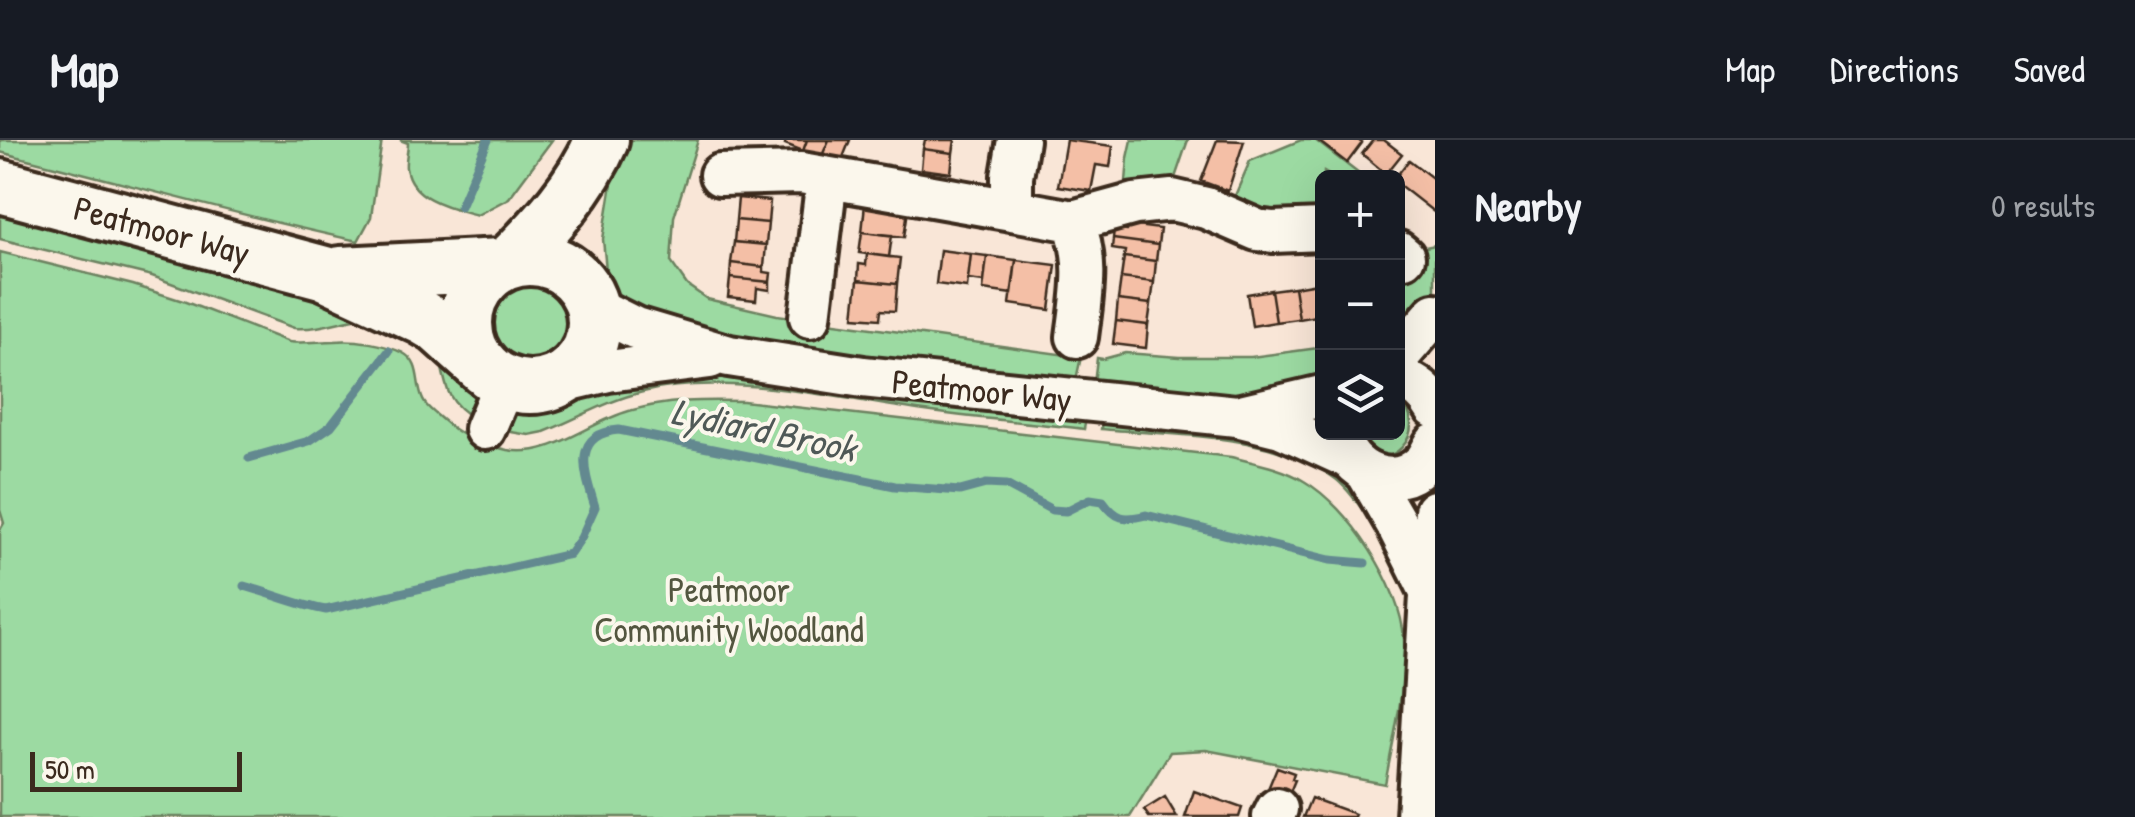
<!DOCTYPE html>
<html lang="en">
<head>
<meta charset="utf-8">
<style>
  body { margin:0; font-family:"Patrick Hand",sans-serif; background:#242831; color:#f1f3f6 }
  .controls { position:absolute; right:30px; top:30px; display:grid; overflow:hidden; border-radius:15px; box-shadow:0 10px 40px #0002 }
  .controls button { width:90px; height:90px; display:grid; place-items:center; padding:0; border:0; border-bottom:2px solid #363941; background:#171b24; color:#f1f3f6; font:50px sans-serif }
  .scale { position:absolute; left:30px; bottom:25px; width:212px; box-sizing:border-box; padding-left:10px; border:5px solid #3b2a1e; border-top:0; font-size:28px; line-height:35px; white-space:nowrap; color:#3b2a1e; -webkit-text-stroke:8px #fbf7ec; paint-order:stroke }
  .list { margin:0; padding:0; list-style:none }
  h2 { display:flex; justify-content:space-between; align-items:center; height:130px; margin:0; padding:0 40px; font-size:42px }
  h2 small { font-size:32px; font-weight:400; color:#9ea1a6 }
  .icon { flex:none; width:55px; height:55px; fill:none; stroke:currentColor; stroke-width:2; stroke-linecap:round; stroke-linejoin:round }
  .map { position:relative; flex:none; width:1435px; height:677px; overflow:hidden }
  header { display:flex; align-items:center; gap:60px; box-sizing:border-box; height:140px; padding:0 50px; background:#171b24; border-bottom:2px solid #363941 }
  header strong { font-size:48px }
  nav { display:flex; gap:55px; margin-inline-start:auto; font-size:35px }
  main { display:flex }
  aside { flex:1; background:#171b24 }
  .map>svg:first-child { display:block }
  .green { fill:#9cdaa2; stroke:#6c8260; stroke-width:2.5 }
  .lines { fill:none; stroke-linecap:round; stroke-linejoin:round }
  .stream { stroke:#638990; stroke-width:9 }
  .building { fill:#f4bfa6; stroke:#3b2a1e; stroke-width:2.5 }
  .minor-casing { stroke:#3b2a1e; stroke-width:48 }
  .major-casing { stroke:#3b2a1e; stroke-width:60 }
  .minor { stroke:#fbf7ec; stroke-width:40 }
  .major { stroke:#fbf7ec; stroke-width:52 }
  .labels { text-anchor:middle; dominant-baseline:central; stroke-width:8; stroke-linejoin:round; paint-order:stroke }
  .street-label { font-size:35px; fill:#3b2a1e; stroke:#fbf7ec }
  .park-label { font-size:35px; fill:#53563f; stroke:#fbf7ec }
  .water-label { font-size:38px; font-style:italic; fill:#4f5957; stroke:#fbf7ec }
</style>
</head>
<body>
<header>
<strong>Map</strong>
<nav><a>Map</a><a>Directions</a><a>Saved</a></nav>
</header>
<main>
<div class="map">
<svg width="1435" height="677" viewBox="0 0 1435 677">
  <rect width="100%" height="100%" fill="#f9e6d7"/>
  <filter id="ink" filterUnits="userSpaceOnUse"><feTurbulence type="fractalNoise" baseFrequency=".01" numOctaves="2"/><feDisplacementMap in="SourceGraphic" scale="20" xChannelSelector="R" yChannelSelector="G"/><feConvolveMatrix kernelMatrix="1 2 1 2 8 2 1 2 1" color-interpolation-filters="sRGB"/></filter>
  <g filter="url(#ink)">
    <!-- green -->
    <path class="green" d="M0,0H382L371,77L358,101C244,77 132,45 19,17L0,12Z
      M400,0H552L509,58L477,75C452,68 411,60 406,28C405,21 408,10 408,3Z
      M625,0H698L674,77L671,122L687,145L707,159L777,175L1081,217L1075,244L940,229L742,201L696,191L619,161L607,141L603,99L615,25Z
      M1132,0H1188L1176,35L1164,54L1144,61L1126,42L1128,18Z
      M1301,0H1315L1363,37H1333L1324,32L1322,79L1228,72L1250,21Z
      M0,62L309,145L367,177C340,180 321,190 294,188L152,136L0,99Z
      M1435,105V150L1405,194L1398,201V137L1421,108Z
      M0,112L133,145L183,161L289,202C305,204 320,201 335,201C356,199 384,204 403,213C422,223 415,244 423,260C426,267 434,272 439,277C461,297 477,303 507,310C550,319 589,282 629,271C667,260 704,260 743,261L1231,317C1255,323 1283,328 1304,341C1349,367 1401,446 1404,499C1406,548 1394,596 1385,644L1206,610L1170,612L1130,677H0V390L4,383L0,370Z
      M485 183a45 45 0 1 1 90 0a45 45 0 1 1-90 0Z
      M1322,205V243L1280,257L1205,259L1094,243L1097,218L1103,219L1125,213L1180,217H1251L1318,208Z
      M440,218L479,256L475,279C447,263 446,248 440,218Z
      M717,233L1086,278L1084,289C1034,283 982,279 932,272C844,260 729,231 643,252C608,260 577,279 544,292L529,295L499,290L512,272L557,263L582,253Z
      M1398,260C1435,286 1384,350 1357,293L1398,292Z
      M1102,280L1246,294L1343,331L1378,379L1371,383C1361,367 1351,352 1337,340C1274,292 1177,296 1101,289Z"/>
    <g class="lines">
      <!-- stream -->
      <path class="stream" d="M460,66L488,0
        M249,318L309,301L331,286L389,211
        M244,446C271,453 298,465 326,470L570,414L581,398L595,367C585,334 570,294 619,290L895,346L960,351L986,344L1006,345L1052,370L1066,371L1090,359L1103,361C1116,379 1124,381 1146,375L1330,420L1365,423"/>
    </g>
    <!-- building -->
    <path class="building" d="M786,0H807L803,11L785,4Z
      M807,0H829L821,18L803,11Z
      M829,0H850L840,25L821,18Z
      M925,0H955L953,13L923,9Z
      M1066,0L1113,6L1110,27L1096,25L1091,51L1058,46Z
      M1217,0L1244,1L1228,51L1201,41Z
      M1317,0H1358L1362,3L1347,23Z
      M1373,0H1384L1402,14L1386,34L1362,14Z
      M923,9L953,13L951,33L921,29Z
      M1409,20L1435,40V73L1398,44V38H1395Z
      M738,58L770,61L768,83L736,80Z
      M865,64L908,70L904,97L862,92Z
      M736,80L768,83L766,105L734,102Z
      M1128,85L1160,89L1158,105L1113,99L1114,90L1127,91Z
      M862,92L892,95L889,117L859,113Z
      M1113,99L1158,105L1156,121L1124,117L1125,111L1112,109Z
      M734,102L766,105L764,127L731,123Z
      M940,110L971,114L967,148L936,144Z
      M867,114L900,118L897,144L858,140L859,124L866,125Z
      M971,114L987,116L984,142L968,140Z
      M987,116L1016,120L1012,154L983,150Z
      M1124,117L1156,121L1154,142L1121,138Z
      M1016,120L1056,125L1050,170L1010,164Z
      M731,123L764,127V132L771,133L770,142L730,138Z
      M1322,125V158H1320L1315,126Z
      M730,138L770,142V150L757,148L756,160L728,157Z
      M1121,138L1154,142L1151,164L1118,160Z
      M858,140L897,144L895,171L881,170L880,179L854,177Z
      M1317,143L1322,175L1299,179L1294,147Z
      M1294,147L1299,179L1276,182L1271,150Z
      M1271,150L1276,182L1252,186L1247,154Z
      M1118,160L1151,164L1148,185L1116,181Z
      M1116,181L1148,185L1146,208L1113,204Z
      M1277,627L1294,633L1292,639L1295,640L1285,664L1265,656Z
      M1194,651L1242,668L1239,677H1185Z
      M1165,657L1177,677H1149L1144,670Z
      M1311,658L1355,674L1354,677H1303Z"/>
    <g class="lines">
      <!-- minor casing -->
      <g class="minor-casing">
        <path id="minor" d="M1018,0L1012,36V70L1073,81L1135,64L1172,60L1206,68L1257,90L1273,92L1322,90
          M720,35L801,33L1012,70
          M1073,81C1090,119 1082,157 1077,197
          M1398,112L1404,117
          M589,158L603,172L635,188L729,216L863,237L1237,276L1281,287L1349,318
          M810,177L827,38
          M1398,217L1435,174
          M1398,238C1415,243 1427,252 1435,268
          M549,245L608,231L710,218
          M1241,275L1322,256
          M485,289L505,242
          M1340,296C1347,332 1394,353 1422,324C1428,319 1431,310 1435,304
          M1367,333L1396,383L1429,449
          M1273,677L1277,669
          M1417,677L1435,371"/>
      </g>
      <!-- major casing -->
      <g class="major-casing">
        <path id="major" d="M0,46L325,133L423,178L438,187L486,230
          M466 183a64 64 0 1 1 128 0a64 64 0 1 1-128 0Z
          M510,122C546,86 582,47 602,0
          M341,133L502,125"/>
      </g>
      <!-- minor -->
      <use href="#minor" class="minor"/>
      <!-- major -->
      <use href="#major" class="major"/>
    </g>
  </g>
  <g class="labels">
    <!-- street labels -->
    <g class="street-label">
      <text transform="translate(162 90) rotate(15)">Peatmoor Way</text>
      <text transform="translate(982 250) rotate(6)">Peatmoor Way</text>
    </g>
    <!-- park labels -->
    <g class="park-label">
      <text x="729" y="449">Peatmoor<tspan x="729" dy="40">Community Woodland</tspan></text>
    </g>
    <!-- water labels -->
    <g class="water-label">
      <text transform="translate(764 289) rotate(12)">Lydiard Brook</text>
    </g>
  </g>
</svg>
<div class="controls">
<button>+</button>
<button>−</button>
<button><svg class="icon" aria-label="layers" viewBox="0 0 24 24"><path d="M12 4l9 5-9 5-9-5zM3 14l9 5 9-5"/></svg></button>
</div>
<div class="scale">50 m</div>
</div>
<aside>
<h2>Nearby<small>0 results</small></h2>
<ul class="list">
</ul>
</aside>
</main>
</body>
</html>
